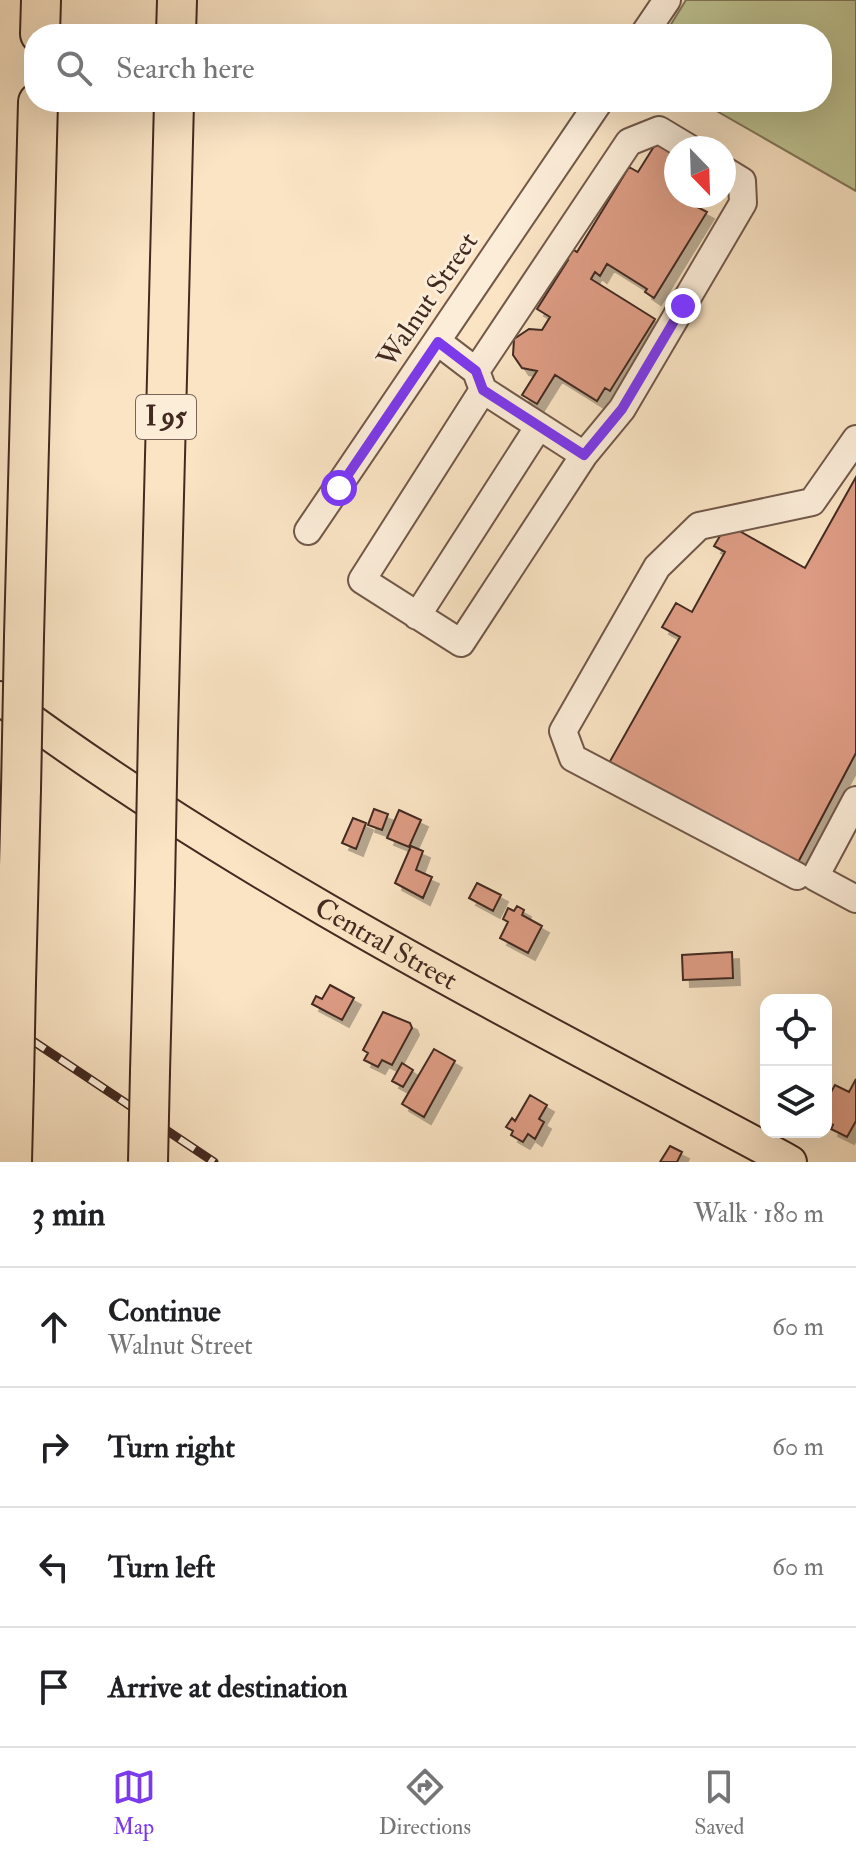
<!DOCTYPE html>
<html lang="en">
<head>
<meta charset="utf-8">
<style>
  body { margin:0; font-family:"IM FELL Double Pica",serif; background:#f6f6f6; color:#202124 }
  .controls { position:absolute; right:24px; bottom:24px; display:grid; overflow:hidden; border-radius:16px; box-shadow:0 8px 32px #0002 }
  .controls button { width:72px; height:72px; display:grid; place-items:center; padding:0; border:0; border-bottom:2px solid #e0e0e0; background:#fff; color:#202124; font:40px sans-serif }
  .compass { position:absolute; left:664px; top:136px; width:72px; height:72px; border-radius:50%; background:#fff; box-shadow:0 8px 32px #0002; rotate:157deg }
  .stop { position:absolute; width:24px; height:24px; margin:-18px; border:6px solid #7c3aed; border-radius:50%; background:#fff }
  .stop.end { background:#7c3aed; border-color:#fff; box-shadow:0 2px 8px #0008 }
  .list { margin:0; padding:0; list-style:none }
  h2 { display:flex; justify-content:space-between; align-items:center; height:104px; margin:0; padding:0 32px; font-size:34px }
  h2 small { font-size:26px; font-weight:400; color:#757577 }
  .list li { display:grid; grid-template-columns:52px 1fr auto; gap:24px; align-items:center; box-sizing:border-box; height:120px; padding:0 32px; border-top:2px solid #e0e0e0 }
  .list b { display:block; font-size:30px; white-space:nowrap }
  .list p { margin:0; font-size:26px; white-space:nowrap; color:#757577 }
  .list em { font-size:26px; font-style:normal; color:#757577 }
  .icon { flex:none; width:44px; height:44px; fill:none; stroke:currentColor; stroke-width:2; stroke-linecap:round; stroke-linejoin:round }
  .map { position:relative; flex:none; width:856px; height:1162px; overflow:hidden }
  .search { position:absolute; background:#fff; box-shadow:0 8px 32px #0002; left:24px; right:24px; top:24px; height:88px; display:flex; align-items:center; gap:20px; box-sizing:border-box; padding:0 28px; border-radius:32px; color:#757577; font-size:30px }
  .sheet { height:584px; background:#fff }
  nav { display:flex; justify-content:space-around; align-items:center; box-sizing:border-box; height:112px; border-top:2px solid #e0e0e0; background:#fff; font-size:22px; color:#757577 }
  nav a { display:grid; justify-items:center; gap:4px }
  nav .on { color:#7c3aed }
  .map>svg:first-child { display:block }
  .green { fill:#bfc493; stroke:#81775a; stroke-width:2 }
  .building { fill:#dd9c84; stroke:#432a20; stroke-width:2; filter:url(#shadow) }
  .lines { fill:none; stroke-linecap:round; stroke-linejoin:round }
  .minor-casing { stroke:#715849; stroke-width:30 }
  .major-casing { stroke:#432a20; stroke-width:36 }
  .highway-casing { stroke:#432a20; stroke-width:42 }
  .minor { stroke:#fcedd9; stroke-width:26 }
  .major { stroke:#fae4c4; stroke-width:32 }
  .highway { stroke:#fae4c4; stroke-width:38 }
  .rail-casing { stroke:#432a20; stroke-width:9 }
  .rail { stroke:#fcedd9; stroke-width:6; stroke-dasharray:18; stroke-linecap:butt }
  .highway-bridge-casing { stroke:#432a20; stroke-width:42; stroke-linecap:butt }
  .highway-bridge { stroke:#fae4c4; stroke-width:38 }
  .route { stroke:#7c3aed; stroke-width:10 }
  .labels { text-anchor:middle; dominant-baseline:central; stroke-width:6; stroke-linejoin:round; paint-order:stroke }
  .shield { fill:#fcedd9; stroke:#7a6458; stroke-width:2 }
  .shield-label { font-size:26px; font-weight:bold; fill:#432a20 }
  .street-label { font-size:28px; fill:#432a20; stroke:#fcedd9 }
</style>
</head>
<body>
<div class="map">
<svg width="856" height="1162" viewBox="0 0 856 1162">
  <defs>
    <filter id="shadow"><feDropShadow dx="7" dy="7" stdDeviation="0" flood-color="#0004"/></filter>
  </defs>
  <rect width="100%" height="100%" fill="#fae4c4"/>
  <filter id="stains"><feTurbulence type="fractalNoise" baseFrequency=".0025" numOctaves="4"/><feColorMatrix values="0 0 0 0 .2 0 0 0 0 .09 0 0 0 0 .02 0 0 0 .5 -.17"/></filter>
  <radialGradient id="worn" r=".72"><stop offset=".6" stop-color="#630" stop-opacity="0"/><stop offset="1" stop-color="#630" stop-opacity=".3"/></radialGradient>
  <!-- green -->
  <path class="green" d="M686,0H856V191L701,102H822V34H665Z"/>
  <!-- building -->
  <path class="building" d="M658,140L676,151V196L707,212L654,298L645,292L647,289L607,264L600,276L595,272L591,279L655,319L610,391L605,388L597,401L555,375L537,404L522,395L537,371L522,368L513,355L514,339L529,329L542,330L550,317L537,309L568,260L563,257L569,247L577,252L629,167L638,172Z
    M856,477V753L795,868L609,763L680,637L662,627L676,603L692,612L725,552L714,546L727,524L805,568Z
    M374,809L388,814L382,830L368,825Z
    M399,810L421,820L409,847L387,838Z
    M353,818L366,823L356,849L342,843Z
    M411,846L423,851L416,870L432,877L423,898L395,883Z
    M477,883L501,895L493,911L469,898Z
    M517,906L524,910L522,915L542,926L528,953L500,938L508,922L503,919L508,908L514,911Z
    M732,952L733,978L683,980L682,955Z
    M330,985L354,998L342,1020L312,1004L316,996L322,999Z
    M383,1012L410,1023L412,1028L392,1065L382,1060L378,1067L364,1060L368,1053L363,1050Z
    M434,1049L455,1061L424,1117L402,1104Z
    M402,1063L413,1070L403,1087L392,1081Z
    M856,1079V1121L847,1137L831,1129L833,1125L826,1121V1101L835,1085L849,1092Z
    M530,1095L547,1105L539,1119L544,1122L535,1139L528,1134L523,1142L511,1135L513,1131L506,1127L512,1118L515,1121Z
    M670,1146L682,1152L677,1162H660Z"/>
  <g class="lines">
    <!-- minor casing -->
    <g class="minor-casing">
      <path id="minor" d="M644,34L667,0
        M438,342L476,371L483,390L584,455L461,643L362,580L483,390
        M476,371L629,142L659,130L689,148
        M584,455L622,409L743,203L742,181L724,170
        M308,531L599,102
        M417,616L539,426
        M856,800L815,877L856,899
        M797,876L573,758L563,731L657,567L699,526L812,502L856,439"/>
    </g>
    <!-- major casing -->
    <g class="major-casing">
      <g id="major">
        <path id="s1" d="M0,698C246,881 520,1017 790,1162"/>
      </g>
    </g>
    <!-- highway casing -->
    <g class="highway-casing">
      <path id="highway" d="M40,34L41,0
        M176,34L177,0
        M24,637L38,102
        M158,732L174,102
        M16,982L21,789
        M150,1072L155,884
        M12,1162L14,1081"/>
    </g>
    <!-- minor -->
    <use href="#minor" class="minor"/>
    <!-- major -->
    <use href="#major" class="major"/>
    <!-- highway -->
    <use href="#highway" class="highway"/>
    <!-- rail casing -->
    <g class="rail-casing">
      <path id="rail" d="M0,1019L214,1162"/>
    </g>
    <!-- rail -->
    <use href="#rail" class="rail"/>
    <!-- highway-bridge casing -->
    <g class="highway-bridge-casing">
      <path id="highway-bridge" d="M21,789L24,637
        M155,884L158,732
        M14,1081L16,982
        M148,1162L150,1072"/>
    </g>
    <!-- highway-bridge -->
    <use href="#highway-bridge" class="highway-bridge"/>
  </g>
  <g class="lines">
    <!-- route -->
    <path class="route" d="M339,488L438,342L476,371L483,390L584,455L622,409L683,306"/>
  </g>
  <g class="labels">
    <!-- shield labels -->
    <rect class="shield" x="136" y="395" width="60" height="44" rx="6"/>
    <g class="shield-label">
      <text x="166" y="417">I 95</text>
    </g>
    <!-- street labels -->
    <g class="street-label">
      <text transform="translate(428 300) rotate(-56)">Walnut Street</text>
      <text stroke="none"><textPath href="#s1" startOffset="458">Central Street</textPath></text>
    </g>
  </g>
  <rect width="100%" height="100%" filter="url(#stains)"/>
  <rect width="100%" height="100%" fill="url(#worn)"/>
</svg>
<div class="controls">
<button><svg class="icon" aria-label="locate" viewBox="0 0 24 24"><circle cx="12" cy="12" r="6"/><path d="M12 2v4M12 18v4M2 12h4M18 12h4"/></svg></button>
<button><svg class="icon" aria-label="layers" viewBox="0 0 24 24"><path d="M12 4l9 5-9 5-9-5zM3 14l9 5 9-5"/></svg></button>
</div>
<svg class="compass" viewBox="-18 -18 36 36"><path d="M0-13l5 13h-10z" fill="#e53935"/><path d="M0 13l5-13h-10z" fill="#757577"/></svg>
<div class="stop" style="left:339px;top:488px"></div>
<div class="stop end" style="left:683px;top:306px"></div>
<div class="search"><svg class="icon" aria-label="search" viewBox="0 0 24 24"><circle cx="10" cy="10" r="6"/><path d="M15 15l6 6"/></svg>Search here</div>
</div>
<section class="sheet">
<h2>3 min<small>Walk · 180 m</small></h2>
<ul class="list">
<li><svg class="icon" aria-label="ahead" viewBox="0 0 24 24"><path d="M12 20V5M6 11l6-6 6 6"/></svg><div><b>Continue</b><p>Walnut Street</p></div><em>60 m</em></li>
<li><svg class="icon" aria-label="right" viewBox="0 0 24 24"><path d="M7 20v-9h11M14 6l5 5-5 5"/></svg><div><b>Turn right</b></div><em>60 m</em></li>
<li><svg class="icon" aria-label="left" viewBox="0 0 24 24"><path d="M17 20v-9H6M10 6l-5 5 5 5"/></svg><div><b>Turn left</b></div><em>60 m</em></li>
<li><svg class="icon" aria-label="arrive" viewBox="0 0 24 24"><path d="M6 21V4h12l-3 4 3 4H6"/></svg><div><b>Arrive at destination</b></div></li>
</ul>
</section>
<nav>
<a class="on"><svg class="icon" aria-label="map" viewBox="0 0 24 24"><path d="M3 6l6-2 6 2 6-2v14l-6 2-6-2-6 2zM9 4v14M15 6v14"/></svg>Map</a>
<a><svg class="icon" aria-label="directions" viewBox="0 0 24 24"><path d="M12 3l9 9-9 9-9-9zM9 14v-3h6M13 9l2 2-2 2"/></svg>Directions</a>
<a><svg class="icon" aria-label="saved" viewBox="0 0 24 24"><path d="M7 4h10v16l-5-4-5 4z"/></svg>Saved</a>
</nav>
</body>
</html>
